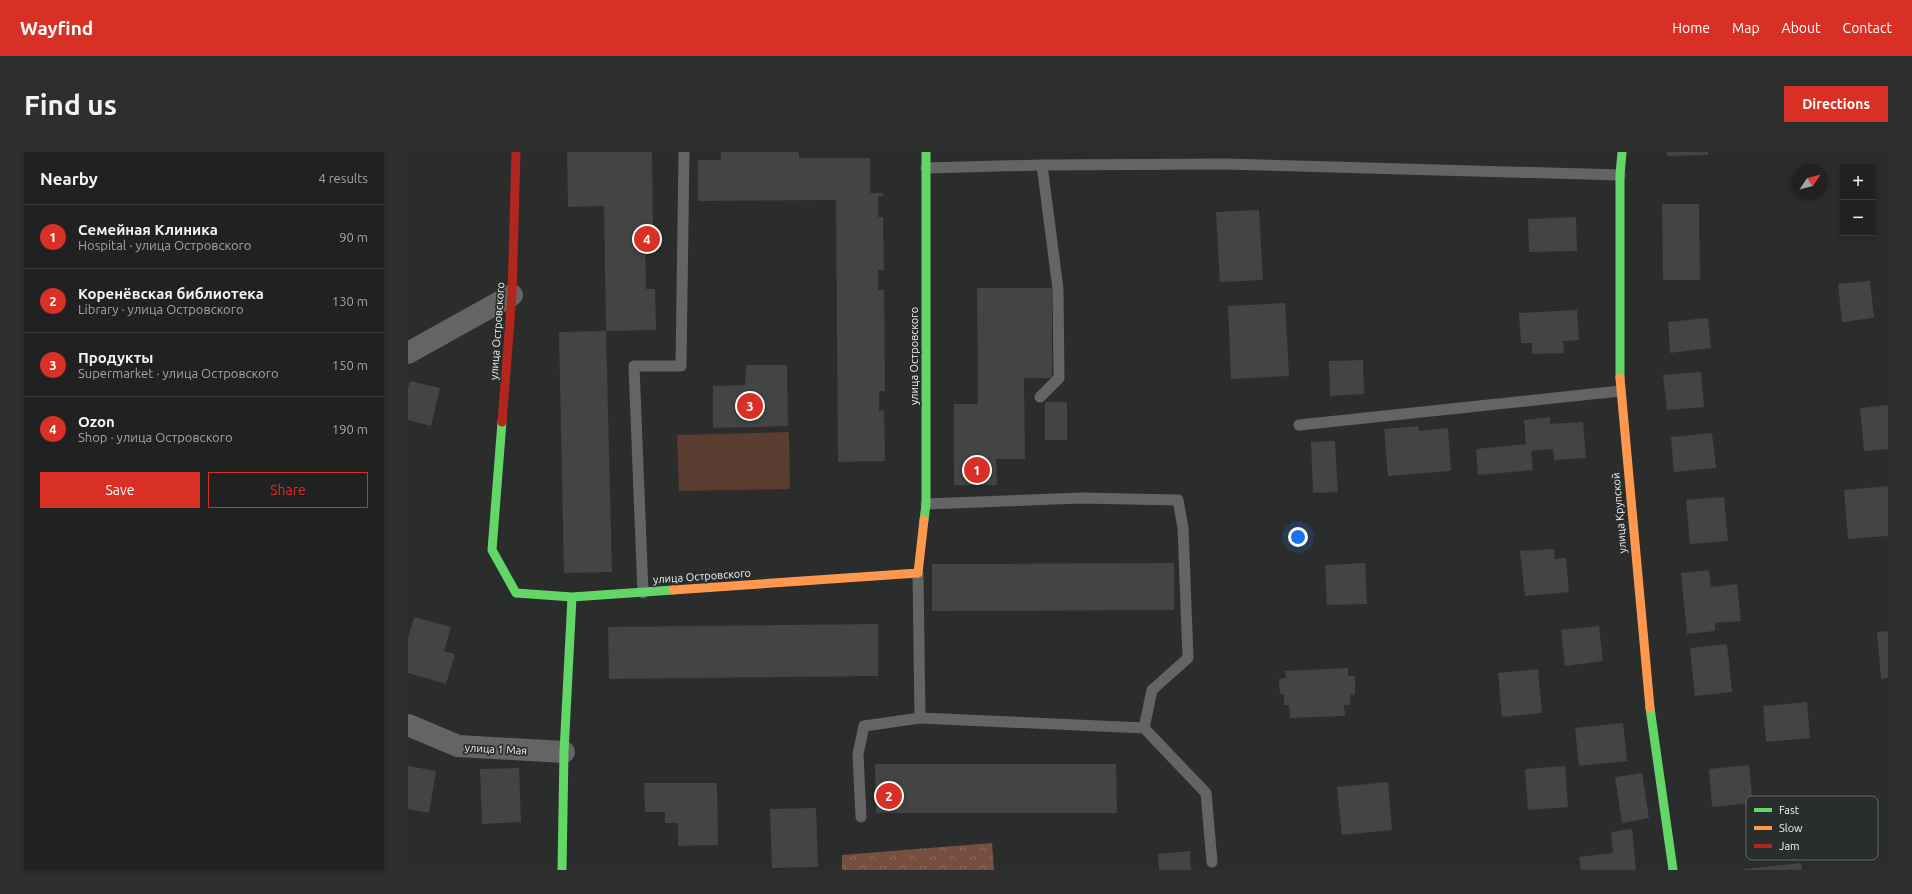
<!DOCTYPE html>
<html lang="en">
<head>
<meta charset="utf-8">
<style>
  body { margin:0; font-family:Ubuntu,sans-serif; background:#2d2e2e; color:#f1f3f6 }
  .controls { position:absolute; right:12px; top:12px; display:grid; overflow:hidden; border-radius:0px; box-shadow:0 2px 6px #0003 }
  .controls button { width:36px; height:36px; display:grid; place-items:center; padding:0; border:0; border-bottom:1px solid #3d3e3f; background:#202121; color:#f1f3f6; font:20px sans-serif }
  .compass { position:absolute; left:1384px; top:12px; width:36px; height:36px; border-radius:50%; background:#202121; box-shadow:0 2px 6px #0003; rotate:55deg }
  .you { position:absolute; left:890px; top:385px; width:14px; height:14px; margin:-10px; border:3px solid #fff; border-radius:50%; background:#1a73e8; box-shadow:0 0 0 6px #1a73e833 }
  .badge { display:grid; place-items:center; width:26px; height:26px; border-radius:50%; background:#d93025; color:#fff; font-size:13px; font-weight:700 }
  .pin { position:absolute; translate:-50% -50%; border:2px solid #fff; box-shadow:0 1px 4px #0006 }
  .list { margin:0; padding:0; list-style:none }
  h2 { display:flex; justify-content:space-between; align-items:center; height:52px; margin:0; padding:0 16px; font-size:17px }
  h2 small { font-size:13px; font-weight:400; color:#a2a3a5 }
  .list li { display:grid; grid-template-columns:26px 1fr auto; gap:12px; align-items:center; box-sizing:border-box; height:64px; padding:0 16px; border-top:1px solid #3d3e3f }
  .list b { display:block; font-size:15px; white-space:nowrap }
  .list p { margin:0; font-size:13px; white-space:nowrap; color:#a2a3a5 }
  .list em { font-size:13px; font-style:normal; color:#a2a3a5 }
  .actions { display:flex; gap:8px; padding:12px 16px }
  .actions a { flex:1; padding:9px 0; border:1px solid #d93025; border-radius:0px; text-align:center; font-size:14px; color:#d93025 }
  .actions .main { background:#d93025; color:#fff }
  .map { position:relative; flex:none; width:1480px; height:718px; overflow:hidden; border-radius:0px }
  header { display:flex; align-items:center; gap:24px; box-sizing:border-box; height:56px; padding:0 20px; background:#d93025; color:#fff }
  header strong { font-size:19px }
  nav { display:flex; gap:22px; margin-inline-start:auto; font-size:14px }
  .intro { display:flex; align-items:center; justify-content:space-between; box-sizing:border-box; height:96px; padding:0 24px }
  h1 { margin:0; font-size:28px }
  .button { padding:10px 18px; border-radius:0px; background:#d93025; color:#fff; font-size:14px; font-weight:700 }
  main { display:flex; gap:24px; padding:0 24px }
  aside { flex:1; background:#202121; border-radius:0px; box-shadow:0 2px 6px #0003 }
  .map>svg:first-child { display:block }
  .forest { fill:url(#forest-crowns) }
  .pitch { fill:#5a3c30 }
  .building { fill:#434444 }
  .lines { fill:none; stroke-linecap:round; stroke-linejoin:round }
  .lane { stroke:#636565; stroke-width:11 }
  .street { stroke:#636565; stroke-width:22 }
  .fast { stroke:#63d668; stroke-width:9 }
  .slow { stroke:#ff974d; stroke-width:9 }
  .jam { stroke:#b3261e; stroke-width:9 }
  .labels { text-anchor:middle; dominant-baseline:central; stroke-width:3.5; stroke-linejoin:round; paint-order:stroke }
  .street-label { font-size:11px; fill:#f2f4f4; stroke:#2a2d2d }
  .key { fill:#2a2d2d; stroke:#666969; stroke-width:1 }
  .key-label { font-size:11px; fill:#f2f4f4 }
</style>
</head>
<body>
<header>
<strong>Wayfind</strong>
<nav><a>Home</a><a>Map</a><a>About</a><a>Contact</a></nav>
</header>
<div class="intro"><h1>Find us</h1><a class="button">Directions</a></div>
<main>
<aside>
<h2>Nearby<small>4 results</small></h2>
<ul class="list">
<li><span class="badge">1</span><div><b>Семейная Клиника</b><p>Hospital · улица Островского</p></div><em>90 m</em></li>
<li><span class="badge">2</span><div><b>Коренёвская библиотека</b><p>Library · улица Островского</p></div><em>130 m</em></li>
<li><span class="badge">3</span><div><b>Продукты</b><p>Supermarket · улица Островского</p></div><em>150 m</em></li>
<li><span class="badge">4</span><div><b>Ozon</b><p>Shop · улица Островского</p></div><em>190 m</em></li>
</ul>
<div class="actions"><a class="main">Save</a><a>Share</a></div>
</aside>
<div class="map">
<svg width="1480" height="718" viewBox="0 0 1480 718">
  <defs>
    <pattern id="forest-crowns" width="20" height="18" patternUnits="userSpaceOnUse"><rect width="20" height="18" fill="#774f40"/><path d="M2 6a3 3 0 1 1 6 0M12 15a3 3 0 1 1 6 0" fill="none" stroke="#8b695c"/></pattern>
  </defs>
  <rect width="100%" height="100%" fill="#2b2c2c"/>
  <!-- forest -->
  <path class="forest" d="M584,691L586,718H434V703Z"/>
  <!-- pitch -->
  <path class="pitch" d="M381,280L382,337L271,339L269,283Z"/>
  <!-- building -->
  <path class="building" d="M159,0H244L245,93H237L238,137H247L248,178L198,179L204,420L156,421L151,180L198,179L196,54L160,55Z
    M313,0H391V6H462V41H475V44H470V65H475L476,118H470V138H476L477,239H471V259L476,258L477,309L430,310L428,48L290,49V8H313Z
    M1259,0H1300V3L1259,4Z
    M1254,52H1291L1292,128H1255Z
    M851,58L855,128L812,130L808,60Z
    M1168,65L1169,99L1121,100L1120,67Z
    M1462,129L1466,166L1434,170L1430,132Z
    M569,136H644V226H616L617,307H588L589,333H546V252H570Z
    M877,151L881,224L823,227L820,154Z
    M1169,158L1171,188L1155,189L1156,201L1124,202V191H1113L1111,161Z
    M1300,166L1303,196L1262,201L1260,170Z
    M955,208L956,242L922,244L921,209Z
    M338,213H379L380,274L305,276V234L337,233Z
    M1293,220L1296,255L1259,258L1255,223Z
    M2,229L32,236L23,274L0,268V236Z
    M637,250H659V288H637Z
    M1480,253V297L1456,299L1452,256Z
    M1142,265V272L1175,270L1178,306L1146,308L1145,297L1123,299L1125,318L1070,323L1068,297L1118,292L1116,268Z
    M1010,274L1011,279L1040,276L1043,319L980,324L976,277Z
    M1304,281L1308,316L1266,320L1263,285Z
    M927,289L930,340L905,341L903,290Z
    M1480,334V384L1440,387L1436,338Z
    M1316,345L1320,389L1282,392L1278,348Z
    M1146,397L1147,407L1158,406L1161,440L1117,444L1112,399Z
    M766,411V458L524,459V412Z
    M957,411L959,452L919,453L917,413Z
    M1301,418L1303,435L1329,432L1333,469L1307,471V479L1279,482L1273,421Z
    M6,465L43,475L36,499L47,502L38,532L0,521V486Z
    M470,472V524L201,527L200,475Z
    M1191,474L1195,509L1157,514L1153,478Z
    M1480,479V526L1473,527L1469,480Z
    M1319,492L1324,540L1287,544L1282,496Z
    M940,516V524H947V542L942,543V553H936L937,564L882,566L881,553H876V542H872L871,527L878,526L877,519Z
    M1130,517L1134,561L1094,565L1090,521Z
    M1399,550L1402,586L1358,590L1355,554Z
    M1215,571L1219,609L1171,614L1167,576Z
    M467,612H708L709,661H468Z
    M1341,613L1345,651L1304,655L1301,617Z
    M0,614L28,619L21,661L0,657Z
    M1157,614L1160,655L1120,658L1117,617Z
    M111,616L113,670L74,672L72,617Z
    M1234,621L1241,666L1214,671L1207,625Z
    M980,630L984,678L934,683L929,635Z
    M236,631H309L310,693L270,694V671H257V660H237Z
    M408,656L410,715L364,716L362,657Z
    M1224,677L1228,718H1173L1171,705L1205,701L1203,680Z
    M782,699L783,718H751L750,702Z
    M1393,711L1394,718H1336V717Z"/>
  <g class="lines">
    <!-- lane -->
    <path class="lane" d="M634,13L817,12L1212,23
      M518,16L634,13L650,137L651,226L632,245
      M891,273L1212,239
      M518,352L673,346L770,348L775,376L780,506L744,538L736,576L798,641L804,710
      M235,441L226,214H273L276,0
      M512,566L736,576
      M453,665L450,602L456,574L512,566L510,421"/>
    <!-- street -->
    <path class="street" d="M0,201L104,143
      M0,573L50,594L156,600"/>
    <!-- fast -->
    <path class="fast" d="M1212,226V23L1214,0
      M94,270L84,398L108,441L164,445L265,438
      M516,368L518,352V0
      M1242,556L1265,718
      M154,718L156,600L164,445"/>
    <!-- slow -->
    <path class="slow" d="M1212,226L1242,556
      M265,438L510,421L516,368"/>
    <!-- jam -->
    <path class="jam" d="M94,270L104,143L108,0"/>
  </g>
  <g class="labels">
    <!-- street labels -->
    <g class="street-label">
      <text transform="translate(89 179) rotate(-86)">улица Островского</text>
      <text transform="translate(506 204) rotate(-90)">улица Островского</text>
      <text transform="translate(1211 361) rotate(-95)">улица Крупской</text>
      <text transform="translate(294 424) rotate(-4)">улица Островского</text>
      <text transform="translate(88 597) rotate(3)">улица 1 Мая</text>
    </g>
  </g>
  <!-- legend -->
  <rect x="1338" y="644" width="132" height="64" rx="6" class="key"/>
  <rect x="1346" y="656" width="18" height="4" fill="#63d668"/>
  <rect x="1346" y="674" width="18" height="4" fill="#ff974d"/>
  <rect x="1346" y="692" width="18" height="4" fill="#b3261e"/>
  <g class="key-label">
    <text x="1371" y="662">Fast</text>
    <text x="1371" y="680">Slow</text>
    <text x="1371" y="698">Jam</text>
  </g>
</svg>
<div class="controls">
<button>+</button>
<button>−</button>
</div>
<svg class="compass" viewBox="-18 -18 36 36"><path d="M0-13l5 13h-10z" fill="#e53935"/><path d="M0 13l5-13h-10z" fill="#a2a3a5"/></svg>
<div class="you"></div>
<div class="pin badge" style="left:569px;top:318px">1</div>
<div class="pin badge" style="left:481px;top:644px">2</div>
<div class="pin badge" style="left:342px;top:254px">3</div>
<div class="pin badge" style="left:239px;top:87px">4</div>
</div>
</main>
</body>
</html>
